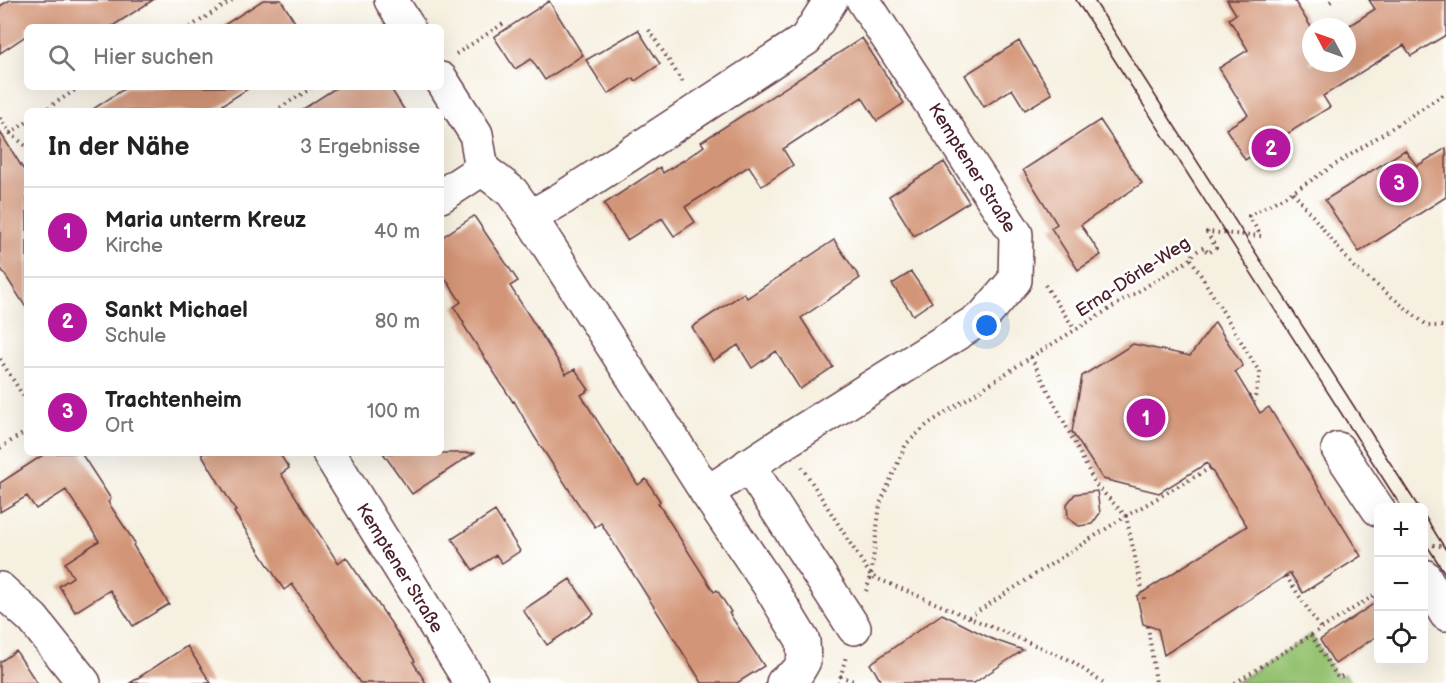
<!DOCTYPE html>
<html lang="de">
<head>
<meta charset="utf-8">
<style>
  body { margin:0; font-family:"Balsamiq Sans",sans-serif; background:#f6f6f6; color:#222 }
  .controls { position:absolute; right:18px; bottom:18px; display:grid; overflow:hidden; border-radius:9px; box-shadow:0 6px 24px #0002 }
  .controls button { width:54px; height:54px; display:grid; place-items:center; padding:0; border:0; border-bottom:2px solid #e0e0e0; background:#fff; color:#222; font:30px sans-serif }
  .compass { position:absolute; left:1302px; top:18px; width:54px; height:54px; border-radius:50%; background:#fff; box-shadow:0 6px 24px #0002; rotate:311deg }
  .you { position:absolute; left:987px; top:326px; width:21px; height:21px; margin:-15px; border:4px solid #fff; border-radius:50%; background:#1a73e8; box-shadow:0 0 0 9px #1a73e833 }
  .badge { display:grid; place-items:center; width:39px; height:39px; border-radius:50%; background:#b5179e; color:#fff; font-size:20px; font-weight:700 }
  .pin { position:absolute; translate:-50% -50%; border:3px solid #fff; box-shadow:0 2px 6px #0006 }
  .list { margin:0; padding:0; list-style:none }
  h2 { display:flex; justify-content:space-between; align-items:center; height:78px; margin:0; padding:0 24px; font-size:26px }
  h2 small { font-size:20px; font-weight:400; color:#767676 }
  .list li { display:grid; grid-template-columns:39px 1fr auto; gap:18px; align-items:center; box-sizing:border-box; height:90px; padding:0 24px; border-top:2px solid #e0e0e0 }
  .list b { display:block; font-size:22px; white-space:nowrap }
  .list p { margin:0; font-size:20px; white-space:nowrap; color:#767676 }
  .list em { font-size:20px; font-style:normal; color:#767676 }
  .icon { flex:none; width:33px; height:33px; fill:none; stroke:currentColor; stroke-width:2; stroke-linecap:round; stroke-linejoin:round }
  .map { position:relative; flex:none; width:1446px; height:683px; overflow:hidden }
  .search { position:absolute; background:#fff; box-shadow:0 6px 24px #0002; left:24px; top:24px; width:420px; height:66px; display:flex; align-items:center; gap:15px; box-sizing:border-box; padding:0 21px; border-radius:9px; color:#767676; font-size:22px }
  .panel { position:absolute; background:#fff; box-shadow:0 6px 24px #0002; left:24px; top:108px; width:420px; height:348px; border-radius:9px }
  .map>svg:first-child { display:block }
  .green { fill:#95c371; stroke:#70714e; stroke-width:1.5 }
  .building { fill:#d39577 }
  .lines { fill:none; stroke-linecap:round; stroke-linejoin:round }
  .minor-casing { stroke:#643e46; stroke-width:36 }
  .path { stroke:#643e46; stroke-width:4; stroke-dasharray:1.5 4.5; stroke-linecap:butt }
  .minor { stroke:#fff; stroke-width:33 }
  .tram { stroke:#4a1f2b; stroke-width:1.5 }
  .labels { text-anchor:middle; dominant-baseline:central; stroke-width:5; stroke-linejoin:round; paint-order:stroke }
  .street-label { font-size:18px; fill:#4a1f2b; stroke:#fff }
</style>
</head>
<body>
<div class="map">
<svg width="1446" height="683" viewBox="0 0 1446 683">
  <rect width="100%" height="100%" fill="#fff"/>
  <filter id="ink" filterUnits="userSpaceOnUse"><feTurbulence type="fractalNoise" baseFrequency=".0167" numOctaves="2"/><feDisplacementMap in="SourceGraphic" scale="12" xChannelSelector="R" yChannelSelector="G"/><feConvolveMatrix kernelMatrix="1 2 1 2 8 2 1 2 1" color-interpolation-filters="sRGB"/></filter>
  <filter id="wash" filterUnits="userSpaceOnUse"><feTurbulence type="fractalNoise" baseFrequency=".008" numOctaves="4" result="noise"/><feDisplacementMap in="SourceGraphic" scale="24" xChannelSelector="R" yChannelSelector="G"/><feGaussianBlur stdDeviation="1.35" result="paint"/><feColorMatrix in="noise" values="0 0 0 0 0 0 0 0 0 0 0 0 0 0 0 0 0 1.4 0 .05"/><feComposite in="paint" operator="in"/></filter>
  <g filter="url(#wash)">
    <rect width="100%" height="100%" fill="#f6f0e0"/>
    <!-- green -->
    <path class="green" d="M1311,635L1337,677L1345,674L1352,683H1235Z"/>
    <g id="blocks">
      <!-- building -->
      <path class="building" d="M10,0H153L111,27H27V35L0,53V6Z
        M263,0H281L298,27H221Z
        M1227,0H1294L1311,27V63H1347V27L1375,9L1369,0H1446V35L1411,56L1404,45L1323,96L1330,107L1245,160L1226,129L1248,115L1219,68L1248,50L1229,19L1236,14Z
        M549,1L583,55L545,80L531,59L515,69L494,37Z
        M638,30L660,64L635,81L633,78L608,94L586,60Z
        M862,38L904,103L877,121L862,97L783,149L793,165L762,186L749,166L685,207L695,222L674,236L662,218L627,240L604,204L660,167L663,173L684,160L704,146L701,142Z
        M1019,41L1052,94L1025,110L1012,89L984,107L965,75Z
        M127,87H251L213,111H90Z
        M337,87H390L405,111H300Z
        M1100,120L1142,183L1081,225L1101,255L1078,270L1051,228L1057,224L1023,170Z
        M0,132L27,175V309L0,267Z
        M1446,148V197L1359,252L1325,200L1405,150L1417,166Z
        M944,162L969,202L914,236L889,196Z
        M474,216L518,281L510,286L553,353L566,374L575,369L589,390L581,395L610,441L638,485L646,479L660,501L658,503L686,548L714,592L717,590L731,612L729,613L764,666L737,683H702L601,523L595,527L584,511H583L534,436L514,401L513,402L463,324L464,323L454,307L461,302L441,272V238Z
        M834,240L860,278L801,318L833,367L800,389L776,351L752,368L738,345L713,361L692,327L744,293L747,298Z
        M911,272L932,302L913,315L892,284Z
        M1215,322L1243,366L1235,372L1260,413L1269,407L1361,556L1303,593L1290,573L1164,655L1158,629L1143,624L1137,596L1247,526L1207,463L1159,493L1103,479L1072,432L1082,376L1133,344L1190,356Z
        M46,453H81L111,499L108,502L135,543L133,545L169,604L133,626L110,590L75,612L59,586L73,577L65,563L99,541L66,490L36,509L27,496L0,512V483Z
        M201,453H279L289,468L281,474L338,563L346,557L391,623L415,661L413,662L426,683H360L292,584L284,590L234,512L236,511Z
        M383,453H474L412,494Z
        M1097,491L1100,513L1092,524L1079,526L1068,518L1067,504L1075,494Z
        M495,511L520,551L502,563L496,555L473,570L452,539Z
        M570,579L594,614L547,645L523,610Z
        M1378,601V635L1335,664L1320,640Z
        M942,614L992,639L1023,650L974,683H883L870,664Z
        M187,646L211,683H130Z
        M16,651L37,683H0V662Z"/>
    </g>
  </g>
  <g filter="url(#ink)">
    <use href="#blocks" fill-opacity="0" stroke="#643e46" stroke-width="1.5"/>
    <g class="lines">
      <!-- minor casing -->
      <g class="minor-casing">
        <g id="minor">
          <path d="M391,0L408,27"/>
          <path d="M441,79L476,134L482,169L512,192L530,217L707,493L769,585L803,641L804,661L797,673L783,683"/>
          <path d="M441,196L482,169"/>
          <path d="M530,217L563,198L806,39L831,0"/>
          <path d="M1338,449L1378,509"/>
          <path id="s1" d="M329,453L471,683"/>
          <path d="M748,465L854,628"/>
          <path d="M707,493L786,441L983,317L1015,280L1016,234L863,0"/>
          <path d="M1424,576L1446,614"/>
          <path d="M0,589L33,619L84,683"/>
        </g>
      </g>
      <!-- path -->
      <path class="path" d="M1330,2L1333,0
        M190,27L233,0
        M649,30L684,84
        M456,54L506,22
        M43,111L80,87
        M275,111L313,87
        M0,118L10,133L27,147
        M10,133L27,122
        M1293,192L1354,267L1428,326H1446
        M1191,259L1260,373L1254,402
        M1045,285L1075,330
        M1031,357L1096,485L1126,516L1145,603
        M0,359L27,402
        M0,448L27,431
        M802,467L871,576L1070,660L1103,683
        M1433,545L1446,547
        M1286,576L1321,629
        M866,591L871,576L880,504L906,444L928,424L1031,357L1191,259L1194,253L1204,247L1208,253L1216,248L1207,232L1261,236L1249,216L1293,192L1446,93
        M969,617L1126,516L1210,468
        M1148,626L1156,683
        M1311,635L1338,678L1345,674
        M840,676L859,683
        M839,683L846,656
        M1235,683L1378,593"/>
      <!-- minor -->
      <use href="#minor" class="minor"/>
      <!-- tram -->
      <path class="tram" d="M1076,0L1402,508
        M1094,0L1419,508
        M1424,515L1446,550
        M1424,541L1446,575"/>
    </g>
  </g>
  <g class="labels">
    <!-- street labels -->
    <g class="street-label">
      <text transform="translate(972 168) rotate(58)">Kemptener Straße</text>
      <text transform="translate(1133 277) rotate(-33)">Erna-Dörle-Weg</text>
      <text stroke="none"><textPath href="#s1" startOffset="135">Kemptener Straße</textPath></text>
    </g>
  </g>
</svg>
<div class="controls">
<button>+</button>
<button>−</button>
<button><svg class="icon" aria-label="locate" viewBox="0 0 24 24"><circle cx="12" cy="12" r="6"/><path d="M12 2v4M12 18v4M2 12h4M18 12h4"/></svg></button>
</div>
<svg class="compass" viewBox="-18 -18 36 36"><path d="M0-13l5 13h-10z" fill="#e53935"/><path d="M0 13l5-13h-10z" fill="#767676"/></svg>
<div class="you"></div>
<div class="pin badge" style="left:1146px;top:418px">1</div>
<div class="pin badge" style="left:1271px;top:148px">2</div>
<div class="pin badge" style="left:1399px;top:183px">3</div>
<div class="search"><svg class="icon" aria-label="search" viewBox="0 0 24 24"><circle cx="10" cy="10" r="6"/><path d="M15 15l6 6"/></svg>Hier suchen</div>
<section class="panel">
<h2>In der Nähe<small>3 Ergebnisse</small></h2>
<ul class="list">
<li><span class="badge">1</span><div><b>Maria unterm Kreuz</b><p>Kirche</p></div><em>40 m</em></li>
<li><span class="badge">2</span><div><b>Sankt Michael</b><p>Schule</p></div><em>80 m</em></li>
<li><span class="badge">3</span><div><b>Trachtenheim</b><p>Ort</p></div><em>100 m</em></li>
</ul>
</section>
</div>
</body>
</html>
